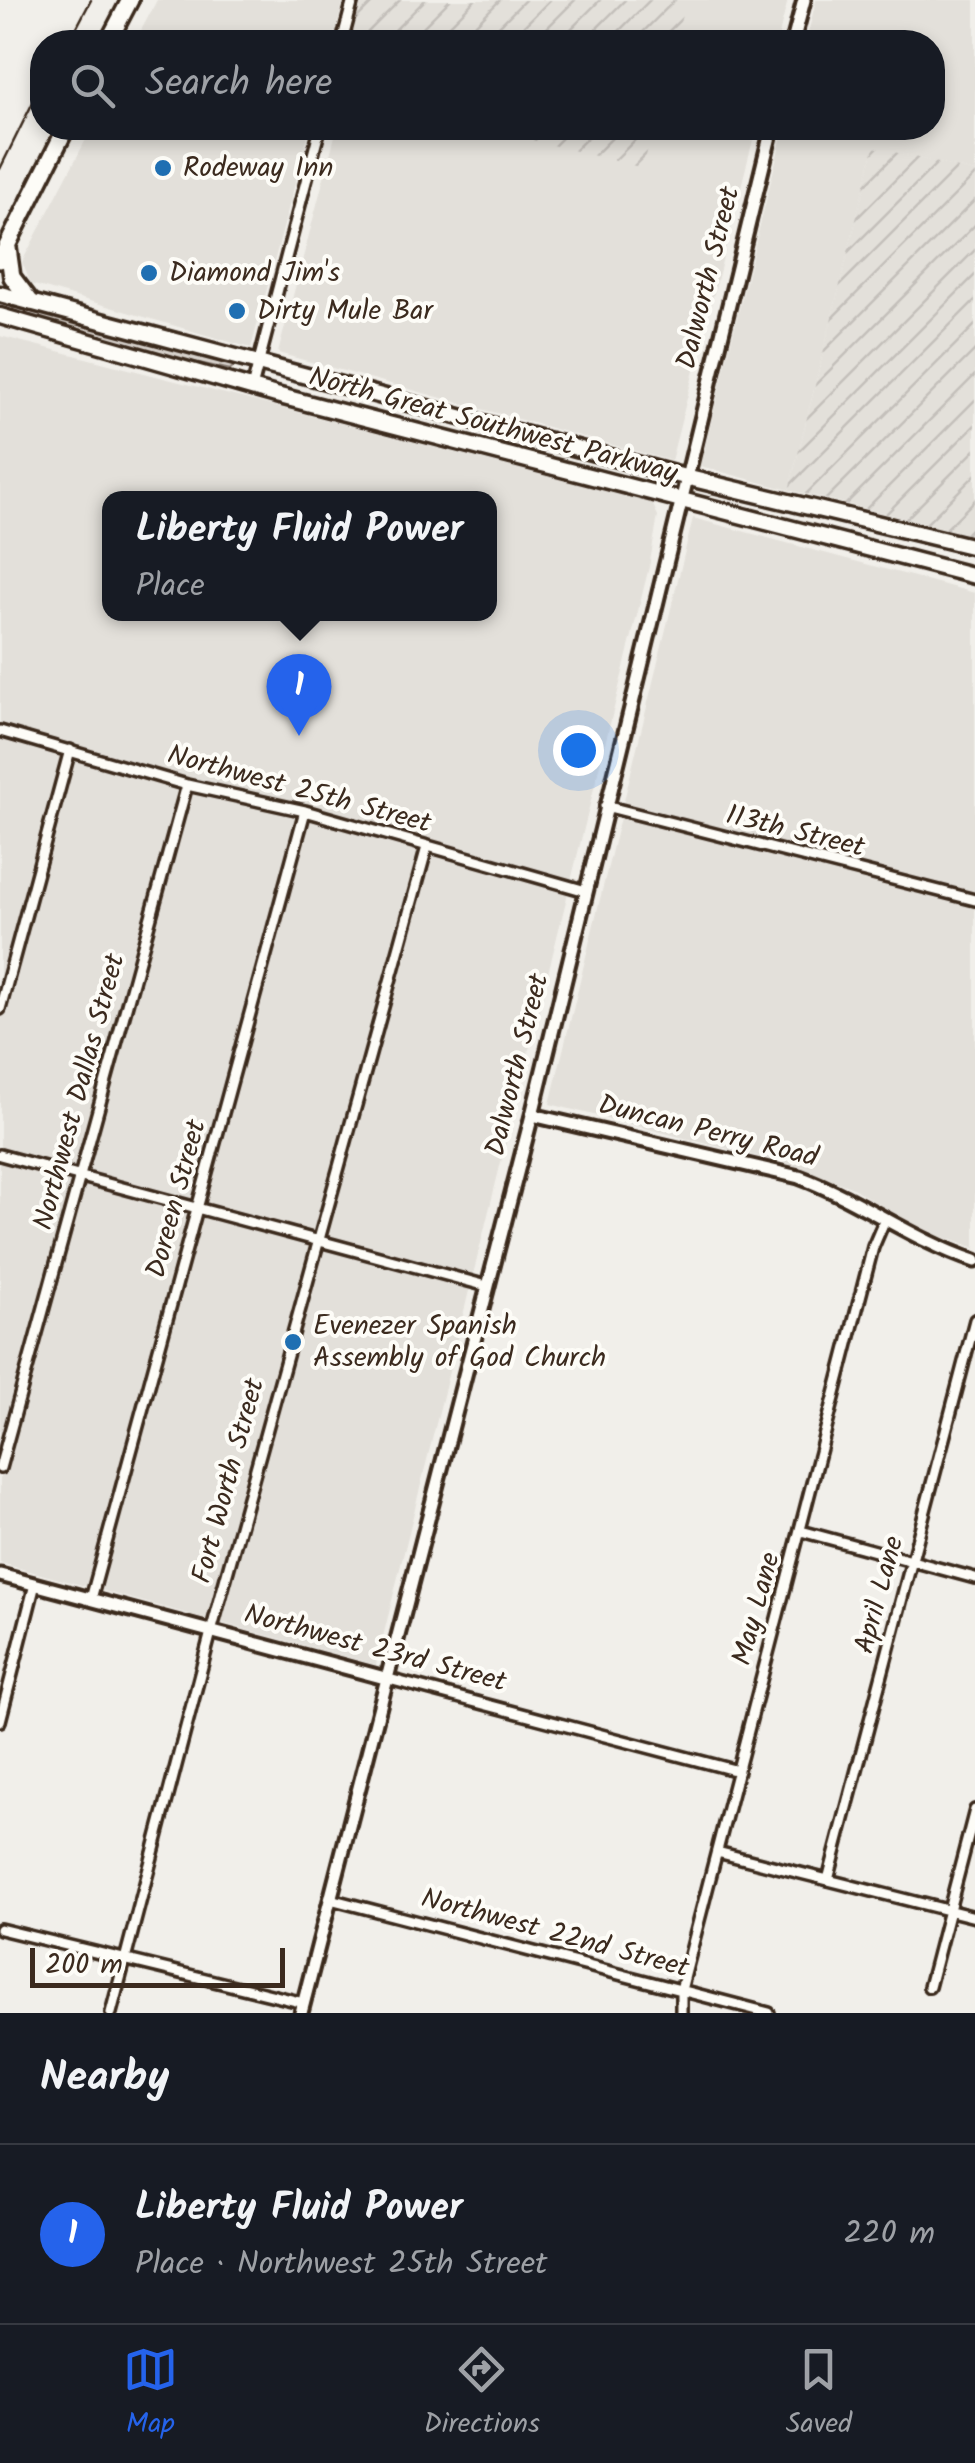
<!DOCTYPE html>
<html lang="en">
<head>
<meta charset="utf-8">
<style>
  body { margin:0; font-family:Kalam,sans-serif; background:#20242c; color:#f1f3f6 }
  .scale { position:absolute; left:30px; bottom:25px; width:255px; box-sizing:border-box; padding-left:10px; border:5px solid #3b2a1e; border-top:0; font-size:28px; line-height:35px; white-space:nowrap; color:#3b2a1e; -webkit-text-stroke:8px #fdfcf7; paint-order:stroke }
  .you { position:absolute; left:578px; top:750px; width:35px; height:35px; margin:-25px; border:8px solid #fff; border-radius:50%; background:#1a73e8; box-shadow:0 0 0 15px #1a73e833 }
  .badge { display:grid; place-items:center; width:65px; height:65px; border-radius:50%; background:#2563eb; color:#fff; font-size:32px; font-weight:700 }
  .pin { position:absolute; translate:-50% -82px; filter:drop-shadow(0 2px 5px #0008) }
  .pin::after { content:''; position:absolute; top:52px; width:35px; height:30px; background:inherit; clip-path:polygon(0 0,100% 0,50% 100%) }
  .popup { position:absolute; left:102px; top:491px; width:395px; height:130px; box-sizing:border-box; display:grid; place-content:center; border-radius:20px; background:#171b24; filter:drop-shadow(0 2px 8px #0005); font-size:32px; white-space:nowrap; color:#9ea1a6 }
  .popup b { font-size:38px; color:#f1f3f6 }
  .popup::after { content:''; position:absolute; left:50%; top:100%; margin-left:-20px; border:20px solid transparent; border-top-color:#171b24 }
  .list { margin:0; padding:0; list-style:none }
  h2 { display:flex; justify-content:space-between; align-items:center; height:130px; margin:0; padding:0 40px; font-size:42px }
  h2 small { font-size:32px; font-weight:400; color:#9ea1a6 }
  .list li { display:grid; grid-template-columns:65px 1fr auto; gap:30px; align-items:center; box-sizing:border-box; height:180px; padding:0 40px; border-top:2px solid #363941 }
  .list b { display:block; font-size:38px; white-space:nowrap }
  .list p { margin:0; font-size:32px; white-space:nowrap; color:#9ea1a6 }
  .list em { font-size:32px; font-style:normal; color:#9ea1a6 }
  .icon { flex:none; width:55px; height:55px; fill:none; stroke:currentColor; stroke-width:2; stroke-linecap:round; stroke-linejoin:round }
  .map { position:relative; flex:none; width:975px; height:2013px; overflow:hidden }
  .search { position:absolute; background:#171b24; box-shadow:0 5px 15px #0003; left:30px; right:30px; top:30px; height:110px; display:flex; align-items:center; gap:25px; box-sizing:border-box; padding:0 35px; border-radius:40px; color:#9ea1a6; font-size:38px }
  .sheet { height:310px; background:#171b24 }
  nav { display:flex; justify-content:space-around; align-items:center; box-sizing:border-box; height:140px; border-top:2px solid #363941; background:#171b24; font-size:28px; color:#9ea1a6 }
  nav a { display:grid; justify-items:center; gap:5px }
  nav .on { color:#2563eb }
  .map>svg:first-child { display:block }
  .built { fill:#e3e0da; fill-rule:evenodd }
  .industrial { fill:url(#industrial-furrows) }
  .green { fill:#d7d2cc; stroke:#897e75; stroke-width:2.5 }
  .lines { fill:none; stroke-linecap:round; stroke-linejoin:round }
  .minor-casing { stroke:#3b2a1e; stroke-width:16 }
  .tertiary-casing { stroke:#3b2a1e; stroke-width:19 }
  .secondary-casing { stroke:#3b2a1e; stroke-width:21 }
  .primary-casing { stroke:#3b2a1e; stroke-width:22 }
  .minor { stroke:#fdfcf7; stroke-width:9 }
  .tertiary { stroke:#fdfcf7; stroke-width:11 }
  .secondary { stroke:#fdfcf7; stroke-width:14 }
  .primary { stroke:#fdfcf7; stroke-width:15 }
  .rail { stroke:#3b2a1e; stroke-width:2.5 }
  .poi-dot { fill:#1f6fb2; stroke:#fdfcf7; stroke-width:4 }
  .labels { text-anchor:middle; dominant-baseline:central; stroke-width:8; stroke-linejoin:round; paint-order:stroke }
  .poi-label { font-size:28px; fill:#3b2a1e; stroke:#fdfcf7; text-anchor:start }
  .street-label { font-size:28px; fill:#3b2a1e; stroke:#fdfcf7 }
</style>
</head>
<body>
<div class="map">
<svg width="975" height="2013" viewBox="0 0 975 2013">
  <defs>
    <pattern id="industrial-furrows" width="10" height="10" patternUnits="userSpaceOnUse" patternTransform="scale(2.5)"><rect width="10" height="10" fill="#e3e0da"/><path d="M-1 1l2-2M0 10L10 0M9 11l2-2" fill="none" stroke="#c4c0bb"/></pattern>
  </defs>
  <rect width="100%" height="100%" fill="#f1efea"/>
  <filter id="ink" filterUnits="userSpaceOnUse"><feTurbulence type="fractalNoise" baseFrequency=".01" numOctaves="2"/><feDisplacementMap in="SourceGraphic" scale="20" xChannelSelector="R" yChannelSelector="G"/><feConvolveMatrix kernelMatrix="1 2 1 2 8 2 1 2 1" color-interpolation-filters="sRGB"/></filter>
  <g filter="url(#ink)">
    <!-- built -->
    <path class="built" d="M157,0H344L333,42H135Z
      M371,0H788L777,42H359Z
      M816,0H975V172L874,148L789,490L700,466L784,128H932V42H806Z
      M92,128H310L251,348L31,284L22,262Z
      M337,128H756L671,461L278,353Z
      M0,336L652,503L658,516L649,567L376,1665L0,1563ZM109,498H489V614H109Z
      M693,518L975,593V1248L915,1228L853,1188L795,1166L550,1104Z"/>
    <!-- industrial -->
    <path class="industrial" d="M360,0H686L675,42H349Z
      M484,128H653L643,168Z
      M874,147L975,172V536L789,490Z"/>
    <!-- green -->
    <path class="green" d="M14,306L131,332L235,366L230,370L120,346L12,313Z"/>
    <g class="lines">
      <!-- minor casing -->
      <g class="minor-casing">
        <path id="minor" d="M342,42L353,0
          M252,388L320,128
          M0,731L187,785L305,811L586,891
          M605,806L975,900
          M0,1009L70,750
          M0,1155L487,1286
          M0,1468L187,785
          M801,1531L975,1578
          M91,1599L305,811
          M385,1678L738,1771
          M0,1721L35,1584
          M717,1852L975,1917
          M828,1880L975,1320
          M330,1899L769,2013
          M0,1929L304,2003
          M929,1987L975,1810
          M111,2013L211,1632L427,847
          M681,2013V1990L873,1247L885,1219"/>
      </g>
      <!-- tertiary casing -->
      <g class="tertiary-casing">
        <path id="tertiary" d="M793,42L804,0
          M532,1115L799,1177C861,1200 912,1240 975,1261
          M0,1575L385,1678
          M301,2013L532,1115L772,128"/>
      </g>
      <!-- secondary casing -->
      <g class="secondary-casing">
        <path id="secondary" d="M0,294L685,477L975,547
          M0,316L276,395L975,576"/>
      </g>
      <!-- primary casing -->
      <g class="primary-casing">
        <path id="primary" d="M108,42L130,0
          M8,248L12,277L31,302
          M0,260L66,128"/>
      </g>
      <!-- minor -->
      <use href="#minor" class="minor"/>
      <!-- tertiary -->
      <use href="#tertiary" class="tertiary"/>
      <!-- secondary -->
      <use href="#secondary" class="secondary"/>
      <!-- primary -->
      <use href="#primary" class="primary"/>
      <!-- rail -->
      <path class="rail" d="M69,42L91,0
        M0,169L42,84"/>
    </g>
  </g>
  <!-- markers -->
  <g class="poi-dot">
    <circle cx="163" cy="168" r="10"/>
    <circle cx="149" cy="273" r="10"/>
    <circle cx="237" cy="311" r="10"/>
    <circle cx="293" cy="1342" r="10"/>
  </g>
  <g class="labels">
    <!-- poi labels -->
    <g class="poi-label">
      <text x="183" y="168">Rodeway Inn</text>
      <text x="169" y="273">Diamond Jim's</text>
      <text x="257" y="311">Dirty Mule Bar</text>
      <text x="313" y="1326">Evenezer Spanish<tspan x="313" dy="32">Assembly of God Church</tspan></text>
    </g>
    <!-- street labels -->
    <g class="street-label">
      <text transform="translate(709 278) rotate(-76)">Dalworth Street</text>
      <text transform="translate(493 426) rotate(15)">North Great Southwest Parkway</text>
      <text transform="translate(299 790) rotate(15)">Northwest 25th Street</text>
      <text transform="translate(795 832) rotate(14)">113th Street</text>
      <text transform="translate(518 1065) rotate(-76)">Dalworth Street</text>
      <text transform="translate(80 1092) rotate(-75)">Northwest Dallas Street</text>
      <text transform="translate(708 1132) rotate(14)">Duncan Perry Road</text>
      <text transform="translate(177 1199) rotate(-75)">Doreen Street</text>
      <text transform="translate(229 1481) rotate(-75)">Fort Worth Street</text>
      <text transform="translate(880 1595) rotate(-75)">April Lane</text>
      <text transform="translate(757 1609) rotate(-75)">May Lane</text>
      <text transform="translate(375 1649) rotate(15)">Northwest 23rd Street</text>
      <text transform="translate(555 1934) rotate(15)">Northwest 22nd Street</text>
    </g>
  </g>
</svg>
<div class="scale">200 m</div>
<div class="you"></div>
<div class="pin badge" style="left:299px;top:736px">1</div>
<div class="popup"><b>Liberty Fluid Power</b>Place</div>
<div class="search"><svg class="icon" aria-label="search" viewBox="0 0 24 24"><circle cx="10" cy="10" r="6"/><path d="M15 15l6 6"/></svg>Search here</div>
</div>
<section class="sheet">
<h2>Nearby<small></small></h2>
<ul class="list">
<li><span class="badge">1</span><div><b>Liberty Fluid Power</b><p>Place · Northwest 25th Street</p></div><em>220 m</em></li>
</ul>
</section>
<nav>
<a class="on"><svg class="icon" aria-label="map" viewBox="0 0 24 24"><path d="M3 6l6-2 6 2 6-2v14l-6 2-6-2-6 2zM9 4v14M15 6v14"/></svg>Map</a>
<a><svg class="icon" aria-label="directions" viewBox="0 0 24 24"><path d="M12 3l9 9-9 9-9-9zM9 14v-3h6M13 9l2 2-2 2"/></svg>Directions</a>
<a><svg class="icon" aria-label="saved" viewBox="0 0 24 24"><path d="M7 4h10v16l-5-4-5 4z"/></svg>Saved</a>
</nav>
</body>
</html>
